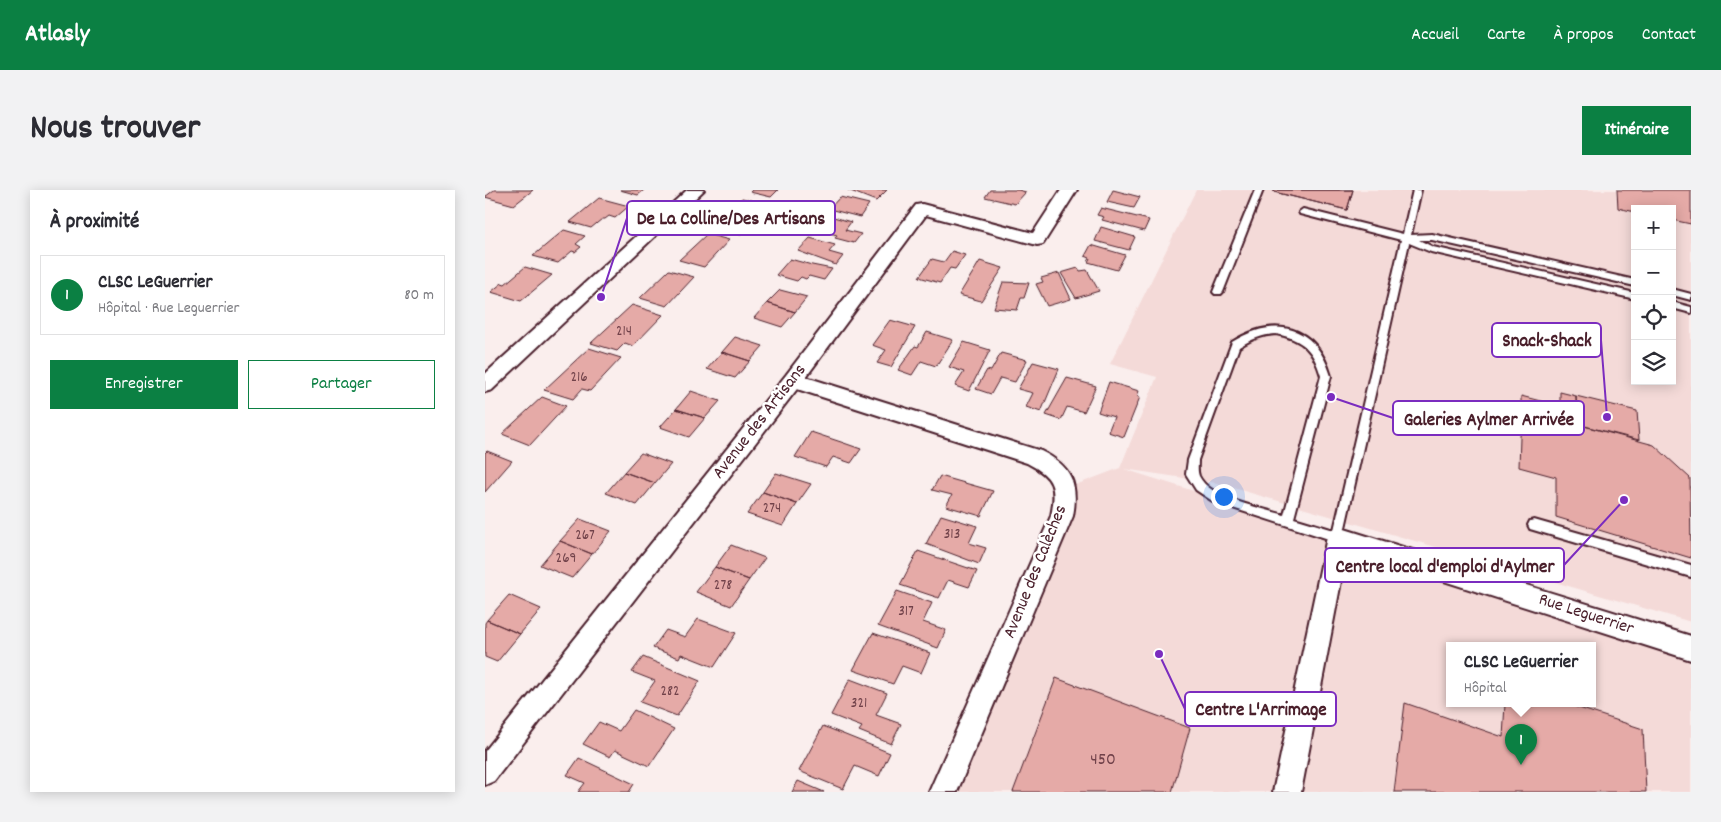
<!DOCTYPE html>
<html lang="fr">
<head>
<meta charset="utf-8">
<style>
  body { margin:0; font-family:Dekko,sans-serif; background:#f2f2f3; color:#2b2b33 }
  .controls { position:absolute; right:15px; top:15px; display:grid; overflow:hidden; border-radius:0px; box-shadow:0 2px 12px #0003 }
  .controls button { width:45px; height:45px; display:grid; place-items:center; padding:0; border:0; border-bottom:1px solid #e1e1e2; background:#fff; color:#2b2b33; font:25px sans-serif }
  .you { position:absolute; left:738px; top:306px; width:18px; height:18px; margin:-12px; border:4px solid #fff; border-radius:50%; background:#1a73e8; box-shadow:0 0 0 8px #1a73e833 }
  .badge { display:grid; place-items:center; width:32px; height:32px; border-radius:50%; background:#0b8043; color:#fff; font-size:16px; font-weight:700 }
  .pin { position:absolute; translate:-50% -41px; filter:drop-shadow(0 1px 2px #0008) }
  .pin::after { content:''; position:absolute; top:26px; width:18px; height:15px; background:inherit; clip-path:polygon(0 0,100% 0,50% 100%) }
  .popup { position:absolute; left:961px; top:452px; width:150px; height:65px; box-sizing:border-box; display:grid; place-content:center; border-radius:0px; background:#fff; filter:drop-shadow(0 1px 4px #0005); font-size:16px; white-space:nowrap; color:#7c7c81 }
  .popup b { font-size:19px; color:#2b2b33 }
  .popup::after { content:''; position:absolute; left:50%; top:100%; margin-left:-10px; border:10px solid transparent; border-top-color:#fff }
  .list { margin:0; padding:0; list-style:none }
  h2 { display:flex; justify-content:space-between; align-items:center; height:65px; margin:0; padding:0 20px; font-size:21px }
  h2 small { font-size:16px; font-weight:400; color:#7c7c81 }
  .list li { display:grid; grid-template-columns:32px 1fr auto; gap:15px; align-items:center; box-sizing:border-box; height:80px; margin:0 10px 10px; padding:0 10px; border:1px solid #e1e1e2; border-radius:0px }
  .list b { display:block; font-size:19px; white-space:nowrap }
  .list p { margin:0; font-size:16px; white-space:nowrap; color:#7c7c81 }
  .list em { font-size:16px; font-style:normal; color:#7c7c81 }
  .actions { display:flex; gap:10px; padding:15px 20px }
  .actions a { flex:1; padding:11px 0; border:1px solid #0b8043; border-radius:0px; text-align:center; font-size:18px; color:#0b8043 }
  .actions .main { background:#0b8043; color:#fff }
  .icon { flex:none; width:28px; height:28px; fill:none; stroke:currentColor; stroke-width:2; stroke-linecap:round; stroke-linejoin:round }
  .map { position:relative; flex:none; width:1206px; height:602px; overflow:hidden; border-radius:0px }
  header { display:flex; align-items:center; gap:30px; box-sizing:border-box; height:70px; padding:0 25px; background:#0b8043; color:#fff }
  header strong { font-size:24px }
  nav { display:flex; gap:28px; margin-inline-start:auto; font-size:18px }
  .intro { display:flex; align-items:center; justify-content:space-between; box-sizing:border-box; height:120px; padding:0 30px }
  h1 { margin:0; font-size:35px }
  .button { padding:12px 22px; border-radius:0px; background:#0b8043; color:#fff; font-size:18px; font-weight:700 }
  main { display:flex; gap:30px; padding:0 30px }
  aside { flex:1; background:#fff; border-radius:0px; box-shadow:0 2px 12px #0003 }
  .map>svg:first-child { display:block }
  .built { fill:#f4dad8; fill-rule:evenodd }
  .building { fill:#e5aaa7; stroke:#4a1f2b }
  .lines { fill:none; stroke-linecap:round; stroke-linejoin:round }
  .lane-casing { stroke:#4a1f2b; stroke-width:4 }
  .street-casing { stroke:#4a1f2b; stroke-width:4 }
  .lane { fill:#fff; fill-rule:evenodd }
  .street { fill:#fff; fill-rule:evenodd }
  .labels { text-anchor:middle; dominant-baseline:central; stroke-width:5; stroke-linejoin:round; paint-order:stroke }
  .number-label { font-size:15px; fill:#71424a }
  .street-label { font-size:18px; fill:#4a1f2b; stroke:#fff }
  .near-number-label { font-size:18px; fill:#71424a }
  .leader { fill:none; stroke:#7b2cbf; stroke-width:2 }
  .callout-dot { fill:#7b2cbf; stroke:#fff; stroke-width:2 }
  .callout { fill:#fff; stroke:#7b2cbf; stroke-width:2 }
  .callout-label { font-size:19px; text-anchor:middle; font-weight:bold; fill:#4a1f2b }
</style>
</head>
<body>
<header>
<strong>Atlasly</strong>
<nav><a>Accueil</a><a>Carte</a><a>À propos</a><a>Contact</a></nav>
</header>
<div class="intro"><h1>Nous trouver</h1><a class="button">Itinéraire</a></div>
<main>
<aside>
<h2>À proximité<small></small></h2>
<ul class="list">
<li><span class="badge">1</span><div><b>CLSC LeGuerrier</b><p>Hôpital · Rue Leguerrier</p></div><em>80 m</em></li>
</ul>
<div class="actions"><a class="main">Enregistrer</a><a>Partager</a></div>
</aside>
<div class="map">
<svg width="1206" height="602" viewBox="0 0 1206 602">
  <rect width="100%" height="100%" fill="#faeeed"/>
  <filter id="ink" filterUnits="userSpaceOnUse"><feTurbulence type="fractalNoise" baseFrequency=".02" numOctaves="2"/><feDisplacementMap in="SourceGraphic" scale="10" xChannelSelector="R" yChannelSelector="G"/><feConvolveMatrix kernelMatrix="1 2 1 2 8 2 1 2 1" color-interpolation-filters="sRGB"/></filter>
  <g filter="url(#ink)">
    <!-- built -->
    <path class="built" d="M711,0H1206V432L732,293L639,279L1203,457L1206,492V602H458L580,299L635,278L672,187L625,174ZM1150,19H1187V191H1150ZM965,456H1107V514H965Z"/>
    <!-- building -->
    <path class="building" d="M9,0H48L29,15L0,7Z
      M135,0H159L153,5Z
      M267,0H293L286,7L265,2Z
      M363,0H402L391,11Z
      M505,0H533L541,2L530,14L500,7Z
      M628,0L655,7L649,18L622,12Z
      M789,0H868L862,20L789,2Z
      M789,0H868L862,20L789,2Z
      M1132,0H1206V34L1187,30V19H1150V22L1133,18Z
      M355,7L384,14L375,27L344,19Z
      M114,8L144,16L130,28L124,26L120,29H117L106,38L85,32Z
      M257,8L286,15L256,45L225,37Z
      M616,18L664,30L659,41L617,30L619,27L612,25Z
      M345,26L366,32L360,40L376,44L369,53L350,48L352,45L333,40Z
      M616,37L650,47L644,60L610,51Z
      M79,40L100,46L91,54L96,57L90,62L87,61L73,73L48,66Z
      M222,44L244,50L219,77L194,70Z
      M325,48L350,55L344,62L358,66L351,75L313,61Z
      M606,55L640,65L632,80L603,72L605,68L600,66Z
      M467,61L480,65L470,79L465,78L455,93L434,87L447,69L459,72Z
      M305,69L327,75L347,79L339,90L324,86L321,89L316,87L312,91L291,85Z
      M495,71L518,78L496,111L474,105Z
      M40,77L67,85L36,111L6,102L17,93L20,94Z
      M593,78L595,81L602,80L614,101L591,108L576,83Z
      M184,80L209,87L182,116L155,108Z
      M574,83L586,109L562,116L551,94L558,92L556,88Z
      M518,92L544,93L539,108H536L532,120L509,118Z
      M295,100L322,107L310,122L282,113Z
      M282,113L310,122L297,137L269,128Z
      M147,115L178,125L148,156L140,153L132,161L106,153Z
      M405,130L430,137L406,177L392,173L401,160L387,155Z
      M442,142L468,150L451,176L436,171L427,185L413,180L430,156L433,157Z
      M250,147L278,156L265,171L237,162Z
      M479,152L505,160L484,201L470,196L479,182L464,177Z
      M104,158L136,168L105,201L97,199L88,209L59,200Z
      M237,162L265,171L250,188L222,179Z
      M516,163L542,170L530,192L515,188L506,204L491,199L502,180L506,181Z
      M548,172L574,179L556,222L541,217L548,203L533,199Z
      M582,188L611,196L599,222L582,217L576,230L561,225Z
      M624,192L654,201L652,206L655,207L639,247L623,242L629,227L613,222Z
      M206,201L235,211L220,228L191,219Z
      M1075,202L1091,206L1092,234L1036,219V206L1075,216Z
      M1091,206L1152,221L1154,250L1092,234Z
      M57,207L81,216L45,255L17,244Z
      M191,219L220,228L204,247L175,237Z
      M1036,219L1169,255L1205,288L1206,368L1071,327V287L1034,277Z
      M326,242L356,252L376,259L366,273L348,267L341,277L310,267Z
      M2,261L27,271L0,302V263Z
      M156,263L186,274L170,293L139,282Z
      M139,282L170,293L152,315L121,303Z
      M291,283L326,294L312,314L278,302Z
      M455,286L508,301L496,326L461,316L467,305L447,300Z
      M278,302L312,314L298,336L262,324Z
      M456,325L492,336L484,353L501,358L494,374L441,354Z
      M95,329L126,341L107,364L75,351Z
      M75,351L107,364L87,388L55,375Z
      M246,355L280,368L264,390L230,377Z
      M433,361L492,381L484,397L463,390L454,408L415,395Z
      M230,377L264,390L246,416L211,402Z
      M412,401L447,413L438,432L461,440L453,458L393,436Z
      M24,405L56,419L35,444L2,430Z
      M213,429L251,443L229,477L196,464L194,468L168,458L181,440L200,447Z
      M2,430L35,444L12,472L0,467V433Z
      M388,443L445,463L436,483L417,476L408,494L368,480Z
      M158,467L215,491L192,526L155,512L170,491L147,482Z
      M571,488L705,538L687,602H528Z
      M365,489L402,503L391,525L416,534L406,554L374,541L377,537L346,525Z
      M920,513L1018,547L1020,514H1082L1158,539L1161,602H909Z
      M149,520L189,539L164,576L130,560L125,567L98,554L114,532L134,541Z
      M338,536L405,563L394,586L370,576L358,599L314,581Z
      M94,568L149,594L144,602H93L100,593L82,585Z
      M313,591L339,602H307Z"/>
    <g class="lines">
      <!-- lane casing -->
      <g class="lane-casing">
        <path id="lane" d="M770,0H778L738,102L736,104H730L728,102Z
          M928,0H936L926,45L947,44L1150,90V96L947,50H934L948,57L1150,103V109L946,62L924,53L857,351L853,352L729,312L711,300L701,284L703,270L747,152C790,125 831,135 846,186L809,328L849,340L916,50L815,24L814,22L818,19L918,44ZM791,144C818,149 829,161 836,186L799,325C775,317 725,309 714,286C712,281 713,275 713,270L754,157C767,149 776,145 791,144Z
          M1187,99L1206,104V110L1187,105Z
          M1187,112L1206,117V123L1187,118Z
          M1049,330L1206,375V387L1045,339L1043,335L1045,331Z"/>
      </g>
      <!-- street casing -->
      <g class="street-casing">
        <path id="street" d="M202,0H219L7,200L0,202V184Z
          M576,0H592L558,54L552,55L441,25L321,187L556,261C586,276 594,293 588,326L472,602H444L566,326C572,297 569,287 542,273L312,199L9,591L0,595V561L301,185L431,15L437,14L548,43Z
          M853,337L1206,446V470L862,360L816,602H788L842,347L845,340Z"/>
      </g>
      <!-- lane -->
      <use href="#lane" class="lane"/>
      <!-- street -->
      <use href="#street" class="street"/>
    </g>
  </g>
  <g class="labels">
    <!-- number labels -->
    <g class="number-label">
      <text x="139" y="142">214</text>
      <text x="94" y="188">216</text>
      <text x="287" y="319">274</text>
      <text x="467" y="345">313</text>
      <text x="100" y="346">267</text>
      <text x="81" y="369">269</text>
      <text x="238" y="396">278</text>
      <text x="421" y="422">317</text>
      <text x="185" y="502">282</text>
      <text x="374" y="514">321</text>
    </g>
    <!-- street labels -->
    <g class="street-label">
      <text transform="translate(275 232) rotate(-52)">Avenue des Artisans</text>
      <text transform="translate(551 382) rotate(-68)">Avenue des Calèches</text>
      <text transform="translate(1101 425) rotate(18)">Rue Leguerrier</text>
    </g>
    <!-- near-number labels -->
    <g class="near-number-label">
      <text x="618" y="570">450</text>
    </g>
  </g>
  <!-- callouts -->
  <path class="leader" d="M116 107L142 28M1122 227L1116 150M846 207L908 228M1139 310L1079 375M674 464L700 519"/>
  <g class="callout-dot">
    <circle cx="116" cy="107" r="5"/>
    <circle cx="1122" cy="227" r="5"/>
    <circle cx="846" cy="207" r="5"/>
    <circle cx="1139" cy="310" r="5"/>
    <circle cx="674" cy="464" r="5"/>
  </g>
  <g class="callout">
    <rect x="142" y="11" width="208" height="34" rx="5"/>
    <rect x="1007" y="133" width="109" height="34" rx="5"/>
    <rect x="908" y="211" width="191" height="34" rx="5"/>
    <rect x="840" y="358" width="239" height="34" rx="5"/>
    <rect x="700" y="502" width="151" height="34" rx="5"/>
  </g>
  <g class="callout-label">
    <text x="246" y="34">De La Colline/Des Artisans</text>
    <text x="1062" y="156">Snack-Shack</text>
    <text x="1004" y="235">Galeries Aylmer Arrivée</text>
    <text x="960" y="382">Centre local d'emploi d'Aylmer</text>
    <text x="776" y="525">Centre L'Arrimage</text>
  </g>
</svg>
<div class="controls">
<button>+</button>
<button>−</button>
<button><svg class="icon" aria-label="locate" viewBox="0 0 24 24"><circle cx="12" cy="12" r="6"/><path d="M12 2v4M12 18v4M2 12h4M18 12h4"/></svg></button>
<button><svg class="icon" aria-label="layers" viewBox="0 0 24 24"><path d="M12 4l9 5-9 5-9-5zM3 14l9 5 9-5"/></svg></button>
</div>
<div class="you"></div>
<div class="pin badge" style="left:1036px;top:575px">1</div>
<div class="popup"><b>CLSC LeGuerrier</b>Hôpital</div>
</div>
</main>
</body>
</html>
